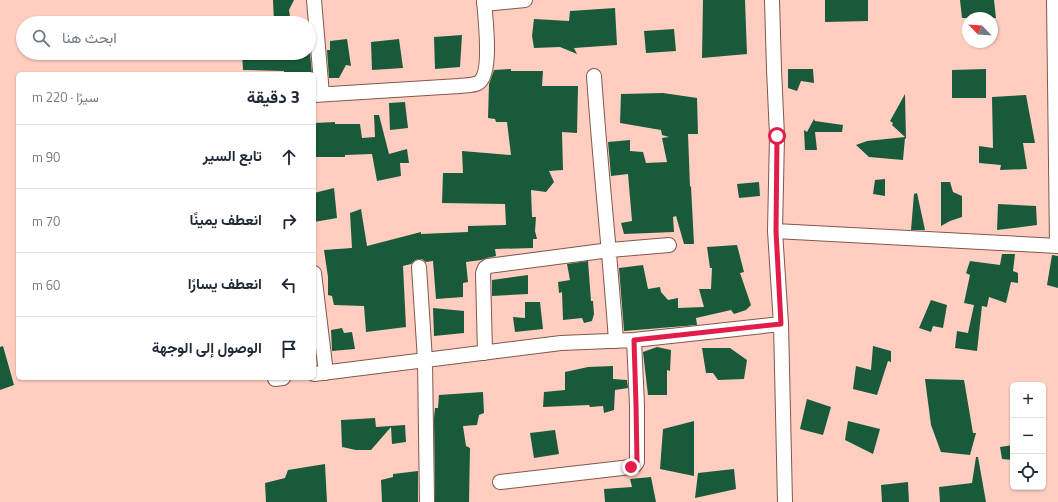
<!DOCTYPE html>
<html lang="ar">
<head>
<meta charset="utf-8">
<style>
  body { margin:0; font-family:"Titillium Web",Vazirmatn,sans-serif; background:#f2f2f3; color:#1f2937; direction:rtl }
  .controls { position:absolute; right:12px; bottom:12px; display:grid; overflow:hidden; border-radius:6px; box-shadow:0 1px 3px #0004 }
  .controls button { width:36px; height:36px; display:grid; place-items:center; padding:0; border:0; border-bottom:1px solid #e0e1e3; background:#fff; color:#1f2937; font:20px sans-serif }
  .compass { position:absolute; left:962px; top:12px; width:36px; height:36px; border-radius:50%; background:#fff; box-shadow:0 1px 3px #0004; rotate:295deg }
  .stop { position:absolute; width:12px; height:12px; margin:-9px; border:3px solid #e11d48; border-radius:50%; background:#fff }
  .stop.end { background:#e11d48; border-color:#fff; box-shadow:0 1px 4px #0008 }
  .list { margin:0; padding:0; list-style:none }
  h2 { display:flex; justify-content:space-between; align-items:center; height:52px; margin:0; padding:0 16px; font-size:17px }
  h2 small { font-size:13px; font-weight:400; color:#747a83 }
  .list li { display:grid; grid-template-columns:26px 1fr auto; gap:12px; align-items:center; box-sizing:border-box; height:64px; padding:0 16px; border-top:1px solid #e0e1e3 }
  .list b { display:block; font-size:15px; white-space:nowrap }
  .list em { font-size:13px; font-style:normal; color:#747a83 }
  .icon { flex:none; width:22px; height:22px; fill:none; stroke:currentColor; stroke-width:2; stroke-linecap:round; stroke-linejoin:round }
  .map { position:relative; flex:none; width:1058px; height:502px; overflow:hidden; direction:ltr }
  .search { position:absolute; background:#fff; box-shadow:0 1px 3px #0004; left:16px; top:16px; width:300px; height:44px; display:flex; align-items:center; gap:10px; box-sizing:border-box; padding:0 14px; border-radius:22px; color:#747a83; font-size:15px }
  .panel { position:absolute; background:#fff; box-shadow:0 1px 3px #0004; left:16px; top:72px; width:300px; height:308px; border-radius:6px; direction:rtl }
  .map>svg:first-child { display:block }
  .building { fill:#185a39 }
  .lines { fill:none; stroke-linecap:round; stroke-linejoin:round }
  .minor-casing { stroke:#81584b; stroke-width:16 }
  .minor { stroke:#fff; stroke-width:14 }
  .route { stroke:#e11d48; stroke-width:5 }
</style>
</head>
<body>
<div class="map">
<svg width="1058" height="502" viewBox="0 0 1058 502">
  <rect width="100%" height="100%" fill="#ffcec0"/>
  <!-- building -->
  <path class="building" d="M273,0H294L289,10L291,23H274Z
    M703,0H745L747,54L702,58Z
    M825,0H868V21L825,22Z
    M960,0H994L996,18H962Z
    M615,8L617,45L574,48L577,54L560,47L534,48L532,36L534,19L569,21L570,11Z
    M674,29L676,51L646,53L644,31Z
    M462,35L460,67L435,69L434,37Z
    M347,39L351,66L346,65L339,78H329L327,50H330V41Z
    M399,39L403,68L372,70L371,42Z
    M242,53H310L312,74H284V71L243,70Z
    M511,69V71H543L542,86H578L577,133L562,132L563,170L549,171L554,182L546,192L531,190L532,217H536L535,231L537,239H533V248L495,249L496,256L487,258L481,260L466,262L468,282L463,283V297L436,299L433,261L426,262L422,259L415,260L411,264L403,266L406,327L366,332L364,306L334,305L332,296L328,295V277L324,250L352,248L350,213L361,209L367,246L421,232V234L468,232V226L506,225L505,204L442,203L443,173H463L462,151L511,155L507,122H496L495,119L488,118L489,84L494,70Z
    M788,69H813L814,83L801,81L797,91L788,88Z
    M986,69V98H952V70Z
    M663,93L697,98L698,134H688L690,187L691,186L694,244H684L676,216L673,217L674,232L624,234L621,223L632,221L628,174L611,176L608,142L630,140V151L643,152L646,163L667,162L662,138L669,137L662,135L661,130L620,123L621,94Z
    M905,94L906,139L905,138L903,160L869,157L856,145L867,141L905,137L892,125L893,123L890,121Z
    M1026,95L1035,143H1023L1027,169L1000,170L1001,165L979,163V146L993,148L992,97Z
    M405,102L408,128L390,130L389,103Z
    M374,115H379L389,154L407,149L409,163H400L401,176L377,181L372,154L345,155V157H314V123L335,122V124H360L362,138L375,137Z
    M814,119L815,121L843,125L842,132H815L817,150H805L804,130L807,132Z
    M885,179V196L873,194L875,180Z
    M759,182L760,196L739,198L737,184Z
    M941,182H950L953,192L962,196V217L950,221L941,226Z
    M334,188L337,218L314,222V193Z
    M917,193L925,230H911L914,194Z
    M998,204L1036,206L1037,225L997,230Z
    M737,245L744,272L740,273L751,305L746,310L734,314L731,310L696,318L697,325L624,331L619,268L643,265L648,289L660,287L661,292L668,300L678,298V308L704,307L699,289H711L712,268H710L707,247Z
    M1002,254H1015L1013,271L1018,273V283L1011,282L1006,303L989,297L987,307L982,306L977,351L955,348L957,331L968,333L974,305L964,303L970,275L966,273L970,261L1000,265Z
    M1052,255L1058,256V288L1047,285Z
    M588,261L591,301H593L594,314L592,321L584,323L582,318L563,320L562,292L559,293L558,282L570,280L567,264Z
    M528,275V294L492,296V280Z
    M931,300L947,305L943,328L933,326L931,332L919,328Z
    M525,302H540L543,329L515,332L513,317L525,318Z
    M433,308L464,311V333L434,336Z
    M342,328L344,333L352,332L355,349L332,351L331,330Z
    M3,346L14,385L0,390V347Z
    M873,346L891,351V362L888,361L877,395L853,389L856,366L871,370Z
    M657,347L671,350L670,371L667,370V395H648L643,352Z
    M702,348H730L747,360L744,379L718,380L713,373H706Z
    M613,366V379L627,380L628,388L615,390L614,410L604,413L603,406L590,407L589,405L543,407L544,392L565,390V372L588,367Z
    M925,379L964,380L973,433H976L970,455L941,452L931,425Z
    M483,392L484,413L479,415L477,425L463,426L466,446L470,448L469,502H435L434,418L435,408H438L439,395Z
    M807,399L831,407L823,435L800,429Z
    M375,418L376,427L405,425L406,442L392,444L391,427L371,450H356L342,447L341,420Z
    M694,421V476L660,469L663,429Z
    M848,421L880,429L873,454L845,440Z
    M555,430L559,454L534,458L530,433Z
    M1013,445V460L1002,459L1000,447Z
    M976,457H978L986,502H940L939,487L972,483Z
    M325,464L327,502H266L265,483L285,478L288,470Z
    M734,469L736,489L695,498L698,473Z
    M418,471V502H382L381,480L393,477V474Z
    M651,477L656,502H605L604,489L632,487L630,479Z
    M908,482L909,502H882L881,485Z"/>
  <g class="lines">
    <!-- minor casing -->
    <g class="minor-casing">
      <path id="minor" d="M314,0L322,94
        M772,0L774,69L777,136L775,231L781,324L785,502
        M1054,0L1057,246
        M484,4L525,0
        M594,76C600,164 610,253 616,341
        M314,95L459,86C465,85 472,86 478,83C493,75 485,16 484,0
        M775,231L1058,246
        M419,267L425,360L427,502
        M314,273L326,373
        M485,353L483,273L485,268L488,266L610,250L669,245
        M314,374L561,343L634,340L781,324
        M275,379L283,378
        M500,482L631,467L635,465L637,462V405L634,340"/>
    </g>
    <!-- minor -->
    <use href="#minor" class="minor"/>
  </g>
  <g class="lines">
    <!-- route -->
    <path class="route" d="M631,467L635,465L637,462L636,405L634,340L781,324L776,231L777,136"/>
  </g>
</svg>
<div class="controls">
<button>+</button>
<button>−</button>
<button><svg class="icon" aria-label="locate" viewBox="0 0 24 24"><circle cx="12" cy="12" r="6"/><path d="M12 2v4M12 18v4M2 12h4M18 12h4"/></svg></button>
</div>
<svg class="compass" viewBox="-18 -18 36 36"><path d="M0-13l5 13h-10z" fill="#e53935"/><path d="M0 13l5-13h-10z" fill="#747a83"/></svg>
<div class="stop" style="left:777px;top:136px"></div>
<div class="stop end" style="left:631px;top:467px"></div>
<div class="search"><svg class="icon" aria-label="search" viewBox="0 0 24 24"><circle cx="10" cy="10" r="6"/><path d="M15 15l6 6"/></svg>ابحث هنا</div>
<section class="panel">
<h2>3 دقيقة<small>سيرًا · 220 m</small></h2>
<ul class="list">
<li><svg class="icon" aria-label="ahead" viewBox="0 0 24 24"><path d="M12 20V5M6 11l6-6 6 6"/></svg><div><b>تابع السير</b></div><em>90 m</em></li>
<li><svg class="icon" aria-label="right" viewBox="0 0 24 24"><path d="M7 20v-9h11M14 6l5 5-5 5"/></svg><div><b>انعطف يمينًا</b></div><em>70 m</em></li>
<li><svg class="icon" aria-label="left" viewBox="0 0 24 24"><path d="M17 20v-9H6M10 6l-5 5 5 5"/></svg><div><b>انعطف يسارًا</b></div><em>60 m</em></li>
<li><svg class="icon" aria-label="arrive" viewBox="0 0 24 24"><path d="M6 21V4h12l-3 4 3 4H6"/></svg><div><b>الوصول إلى الوجهة</b></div></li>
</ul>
</section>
</div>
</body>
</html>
